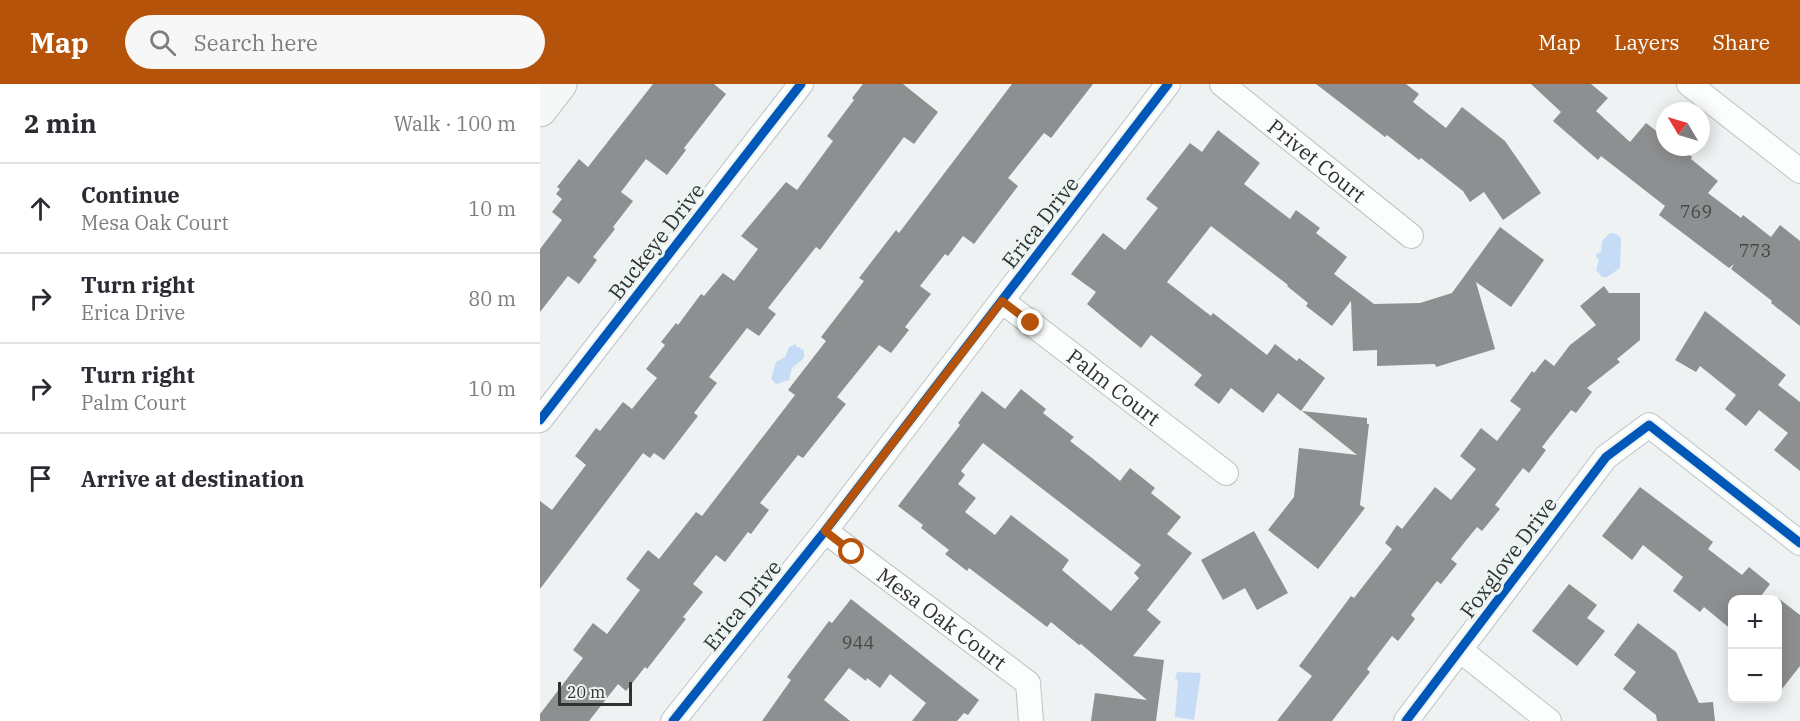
<!DOCTYPE html>
<html lang="en">
<head>
<meta charset="utf-8">
<style>
  body { margin:0; font-family:"IBM Plex Serif",serif; background:#f7f7f7; color:#2b2b33 }
  .controls { position:absolute; right:18px; bottom:18px; display:grid; overflow:hidden; border-radius:12px; box-shadow:0 3px 15px #0003 }
  .controls button { width:54px; height:54px; display:grid; place-items:center; padding:0; border:0; border-bottom:2px solid #e1e1e2; background:#fff; color:#2b2b33; font:30px sans-serif }
  .compass { position:absolute; left:1116px; top:18px; width:54px; height:54px; border-radius:50%; background:#fff; box-shadow:0 3px 15px #0003; rotate:308deg }
  .scale { position:absolute; left:18px; bottom:15px; width:74px; box-sizing:border-box; padding-left:6px; border:3px solid #2f3231; border-top:0; font-size:16px; line-height:21px; white-space:nowrap; color:#2f3231; -webkit-text-stroke:4px #ecf4f3; paint-order:stroke }
  .stop { position:absolute; width:18px; height:18px; margin:-14px; border:4px solid #b45309; border-radius:50%; background:#fff }
  .stop.end { background:#b45309; border-color:#fff; box-shadow:0 2px 6px #0008 }
  .list { margin:0; padding:0; list-style:none }
  h2 { display:flex; justify-content:space-between; align-items:center; height:78px; margin:0; padding:0 24px; font-size:26px }
  h2 small { font-size:20px; font-weight:400; color:#7c7c81 }
  .list li { display:grid; grid-template-columns:39px 1fr auto; gap:18px; align-items:center; box-sizing:border-box; height:90px; padding:0 24px; border-top:2px solid #e1e1e2 }
  .list b { display:block; font-size:22px; white-space:nowrap }
  .list p { margin:0; font-size:20px; white-space:nowrap; color:#7c7c81 }
  .list em { font-size:20px; font-style:normal; color:#7c7c81 }
  .icon { flex:none; width:33px; height:33px; fill:none; stroke:currentColor; stroke-width:2; stroke-linecap:round; stroke-linejoin:round }
  .map { position:relative; flex:none; width:1260px; height:637px; overflow:hidden }
  header { display:flex; align-items:center; gap:36px; box-sizing:border-box; height:84px; padding:0 30px; background:#b45309; color:#fff }
  header strong { font-size:28px }
  nav { display:flex; gap:33px; margin-inline-start:auto; font-size:21px }
  .search { width:420px; height:54px; background:#f7f7f7; display:flex; align-items:center; gap:15px; box-sizing:border-box; padding:0 21px; border-radius:33px; color:#7c7c81; font-size:22px }
  main { display:flex }
  aside { flex:1; background:#fff }
  .map>svg:first-child { display:block }
  .water { fill:#c6dcf6 }
  .building { fill:#8d8f90; fill-rule:evenodd }
  .lines { fill:none; stroke-linecap:round; stroke-linejoin:round }
  .street-casing { stroke:#bfc3c3; stroke-width:26 }
  .secondary-casing { stroke:#bfc3c3; stroke-width:35 }
  .street { stroke:#fcfdfd; stroke-width:24 }
  .secondary { stroke:#f5f8f6; stroke-width:33 }
  .cycleway-casing { stroke:#ecf4f3; stroke-width:13 }
  .cycleway { stroke:#0057b8; stroke-width:9 }
  .route { stroke:#b45309; stroke-width:8 }
  .labels { text-anchor:middle; dominant-baseline:central; stroke-width:6; stroke-linejoin:round; paint-order:stroke }
  .number-label { font-size:18px; fill:#464949 }
  .street-label { font-size:21px; fill:#2f3231; stroke:#ecf4f3 }
</style>
</head>
<body>
<header>
<strong>Map</strong>
<div class="search"><svg class="icon" aria-label="search" viewBox="0 0 24 24"><circle cx="10" cy="10" r="6"/><path d="M15 15l6 6"/></svg>Search here</div>
<nav><a>Map</a><a>Layers</a><a>Share</a></nav>
</header>
<main>
<aside>
<h2>2 min<small>Walk · 100 m</small></h2>
<ul class="list">
<li><svg class="icon" aria-label="ahead" viewBox="0 0 24 24"><path d="M12 20V5M6 11l6-6 6 6"/></svg><div><b>Continue</b><p>Mesa Oak Court</p></div><em>10 m</em></li>
<li><svg class="icon" aria-label="right" viewBox="0 0 24 24"><path d="M7 20v-9h11M14 6l5 5-5 5"/></svg><div><b>Turn right</b><p>Erica Drive</p></div><em>80 m</em></li>
<li><svg class="icon" aria-label="right" viewBox="0 0 24 24"><path d="M7 20v-9h11M14 6l5 5-5 5"/></svg><div><b>Turn right</b><p>Palm Court</p></div><em>10 m</em></li>
<li><svg class="icon" aria-label="arrive" viewBox="0 0 24 24"><path d="M6 21V4h12l-3 4 3 4H6"/></svg><div><b>Arrive at destination</b></div></li>
</ul>
</aside>
<div class="map">
<svg width="1260" height="637" viewBox="0 0 1260 637">
  <rect width="100%" height="100%" fill="#eef2f2"/>
  <!-- water -->
  <path class="water" d="M1070,149L1077,150L1081,154L1080,184L1067,193H1062L1056,186L1059,176L1056,173V170L1061,168L1062,157Z
    M256,260V262L264,266V274L252,284L249,296L236,300L231,295L236,278L245,273L249,263Z
    M637,588L661,589L654,636L635,633L638,596L635,595Z"/>
  <!-- building -->
  <path class="building" d="M113,0H174L186,10L144,64L146,66L127,91L106,75L81,108L93,117L73,143L75,145L53,173L57,176L39,200L28,192L0,228V165L22,136L12,128L22,115L16,110L20,105L17,103L39,75L48,83Z
    M323,0H363L398,28L374,60L364,53L280,166L276,163L228,224L236,230L219,252L207,244L169,293L177,299L154,329L158,332L124,376L114,369L110,374L103,369L0,505V417L12,426L46,381L35,372L56,344L60,347L83,318L92,325L117,294L106,285L125,261L121,258L136,239L138,241L161,210L164,212L183,189L194,197L218,165L201,152L246,98L257,106L293,57L287,52L314,16L312,14Z
    M472,0H553L511,54L504,49L468,94L478,102L434,160L423,152L408,172L405,170L380,202L391,210L365,243L369,246L351,269L339,261L297,313L306,320L263,374L258,371L220,419L229,426L211,450L208,448L185,478L176,471L153,500L163,508L143,533L146,535L107,585L105,583L86,607L78,600L49,637H0V630L43,574L33,566L53,539L67,550L100,506L86,495L108,466L119,475L156,428L162,432L255,311L248,306L286,257L281,253L324,197L319,194L356,146L359,149Z
    M776,0H866L879,10L873,18L906,44L922,23L965,57L1001,109L963,136L944,108L930,118L923,107L881,74L879,76L847,51L845,53Z
    M991,0H1051L1068,14L1056,27L1090,58L1106,39L1125,54V63H1139L1152,73L1151,75L1178,97L1168,109L1201,134L1203,131L1231,153L1240,141L1260,157V242L1231,219L1232,217L1191,185L1194,180L1189,184L1119,131L1125,122L1061,72L1058,76L1013,37L1021,28Z
    M678,46L720,79L704,100L750,135L756,126L780,144L776,149L807,173L794,190L834,220L880,219L912,209L960,143L1004,176L971,223L936,198L955,265L896,283L895,280L837,282V266L813,267L811,217L792,242L766,222L768,219L747,202L748,201L671,142L627,198L671,232L673,229L727,271L735,260L757,277L759,274L785,294L761,327L738,309L723,329L691,304L679,320L654,301L662,291L611,251L601,264L576,244L547,220L556,208L531,190L563,149L585,166L618,124L606,115L650,59L662,68Z
    M1064,202L1069,209H1100V256L1077,275L1080,278L1047,304L1052,308L1036,329L1031,326L1002,363L1006,366L989,389L983,384L955,421L960,425L942,447L937,443L911,475L917,480L901,500L897,497L871,531L875,535L858,557L852,552L827,585L830,588L792,637H737L772,592L759,582L811,512L814,514L852,465L845,459L857,441L862,445L895,403L911,416L936,385L920,372L941,344L957,357L981,325L970,317L992,287L994,289L1005,275L1014,282L1030,261L1056,241L1040,222Z
    M1165,227L1246,291L1238,301L1260,318V387L1234,366L1248,349L1219,326L1206,342L1185,325L1196,311L1160,282L1156,288L1135,276Z
    M481,305L506,325L503,329L534,353L530,357L552,374L580,397L590,384L615,404L611,409L641,433L627,450L652,469L607,526L621,538L593,572L624,576L616,637H551L555,609L607,616L541,560L539,561L511,538L507,543L429,484L427,487L405,470L409,466L381,444L383,441L358,422L420,341L418,339L442,307L465,325ZM443,359L601,481L594,489L599,494L571,527L522,486L529,476L471,431L455,451L425,428L436,414L418,400L425,391L421,387Z
    M762,327L827,334V340H829L820,421L825,424L778,485L728,446L754,413L759,364L817,371Z
    M1100,403L1173,458L1168,465L1202,491L1209,483L1230,500L1218,516H1192V546L1164,523L1160,528L1133,507L1143,493L1103,461L1092,476L1062,452Z
    M714,447L748,509L717,526L705,504L683,516L661,476Z
    M1029,500L1057,521L1047,534L1065,547L1037,582L992,547Z
    M1238,514L1260,531V582L1238,610Z
    M311,515L439,616L428,631L424,629L417,637H372L386,619L350,590L340,604L327,594L326,597L309,584L284,616L310,637H222L251,596L247,593L289,537L292,539Z
    M1098,539L1136,568L1159,619L1173,618L1175,637H1117L1116,631L1083,605L1096,588L1074,571Z"/>
  <g class="lines">
    <!-- street casing -->
    <g class="street-casing">
      <g id="street">
        <path id="s1" d="M682,0L871,152"/>
        <path d="M1149,0L1260,87"/>
        <path id="s2" d="M462,217L686,389"/>
        <path d="M0,336L261,0"/>
        <path id="s3" d="M285,447L488,599L491,637"/>
        <path d="M920,566L1009,637"/>
        <path d="M133,637L285,447L628,0"/>
        <path d="M866,637L1066,373L1109,341L1260,459"/>
      </g>
    </g>
    <!-- secondary casing -->
    <g class="secondary-casing">
      <path id="secondary" d="M0,26L20,0"/>
    </g>
    <!-- street -->
    <use href="#street" class="street"/>
    <!-- secondary -->
    <use href="#secondary" class="secondary"/>
    <!-- cycleway casing -->
    <g class="cycleway-casing">
      <path id="cycleway" d="M0,336L261,0
        M133,637L285,447L628,0
        M866,637L1066,373L1109,341L1260,459"/>
    </g>
    <!-- cycleway -->
    <use href="#cycleway" class="cycleway"/>
  </g>
  <g class="lines">
    <!-- route -->
    <path class="route" d="M312,468L285,447L462,217L491,239"/>
  </g>
  <g class="labels">
    <!-- number labels -->
    <g class="number-label">
      <text x="1156" y="127">769</text>
      <text x="1215" y="166">773</text>
      <text x="318" y="558">944</text>
    </g>
    <!-- street labels -->
    <g class="street-label">
      <text stroke="none"><textPath href="#s1" startOffset="122">Privet Court</textPath></text>
      <text transform="translate(500 138) rotate(-52)">Erica Drive</text>
      <text transform="translate(116 157) rotate(-52)">Buckeye Drive</text>
      <text stroke="none"><textPath href="#s2" startOffset="141">Palm Court</textPath></text>
      <text transform="translate(968 473) rotate(-53)">Foxglove Drive</text>
      <text transform="translate(202 521) rotate(-51)">Erica Drive</text>
      <text stroke="none"><textPath href="#s3" startOffset="146">Mesa Oak Court</textPath></text>
    </g>
  </g>
</svg>
<div class="controls">
<button>+</button>
<button>−</button>
</div>
<svg class="compass" viewBox="-18 -18 36 36"><path d="M0-13l5 13h-10z" fill="#e53935"/><path d="M0 13l5-13h-10z" fill="#7c7c81"/></svg>
<div class="scale">20 m</div>
<div class="stop" style="left:312px;top:468px"></div>
<div class="stop end" style="left:491px;top:239px"></div>
</div>
</main>
</body>
</html>
